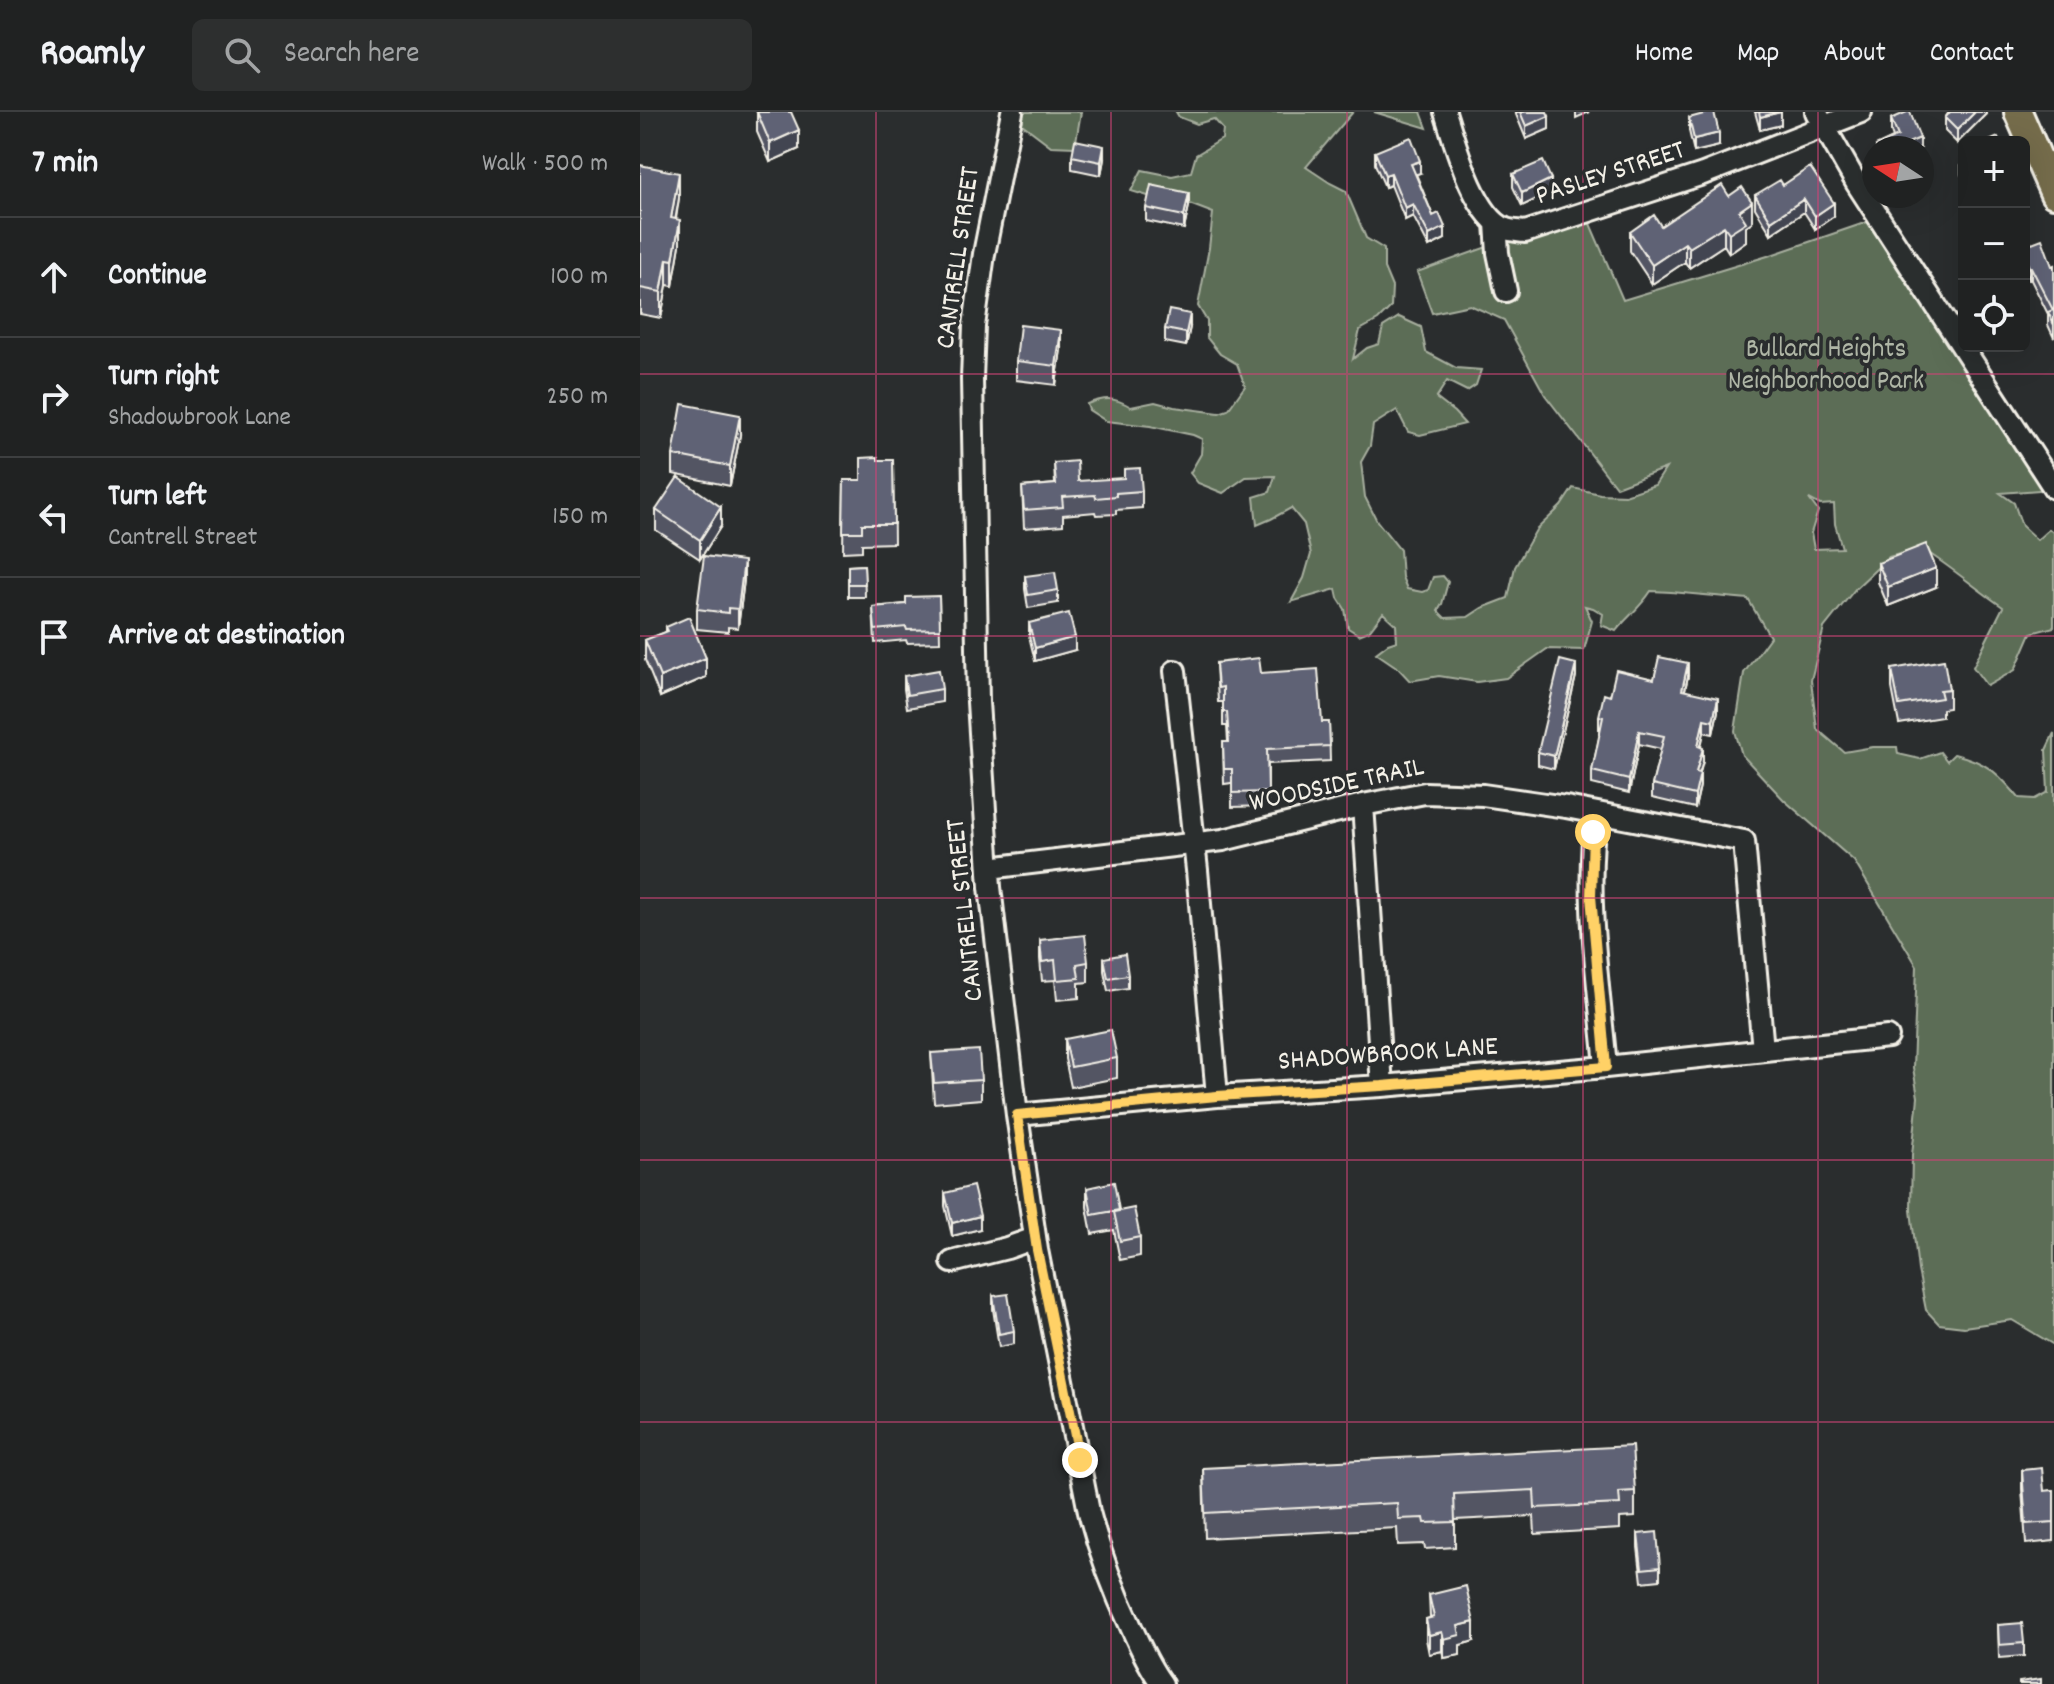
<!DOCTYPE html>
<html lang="en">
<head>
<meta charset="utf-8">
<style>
  body { margin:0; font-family:Dekko,sans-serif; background:#2d2f2f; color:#f1f3f6 }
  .controls { position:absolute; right:24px; top:24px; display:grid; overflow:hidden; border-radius:12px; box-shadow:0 8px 32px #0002 }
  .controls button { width:72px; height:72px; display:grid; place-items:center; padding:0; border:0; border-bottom:2px solid #3d3f40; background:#202222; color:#f1f3f6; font:40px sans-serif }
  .compass { position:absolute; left:1222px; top:24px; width:72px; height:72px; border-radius:50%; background:#202222; box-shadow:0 8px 32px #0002; rotate:282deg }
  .stop { position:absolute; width:24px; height:24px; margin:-18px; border:6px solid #ffd166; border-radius:50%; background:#fff }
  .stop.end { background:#ffd166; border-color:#fff; box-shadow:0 2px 8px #0008 }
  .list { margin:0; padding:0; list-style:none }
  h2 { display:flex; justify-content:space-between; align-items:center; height:104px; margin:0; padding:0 32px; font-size:34px }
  h2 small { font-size:26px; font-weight:400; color:#a2a4a5 }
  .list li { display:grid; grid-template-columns:52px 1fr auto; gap:24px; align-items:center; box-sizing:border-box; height:120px; padding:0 32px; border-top:2px solid #3d3f40 }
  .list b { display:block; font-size:30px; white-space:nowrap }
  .list p { margin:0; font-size:26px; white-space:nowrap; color:#a2a4a5 }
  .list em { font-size:26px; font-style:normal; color:#a2a4a5 }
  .icon { flex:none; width:44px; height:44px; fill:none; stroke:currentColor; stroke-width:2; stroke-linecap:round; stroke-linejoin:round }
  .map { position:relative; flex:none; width:1414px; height:1572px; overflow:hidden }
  header { display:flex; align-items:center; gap:48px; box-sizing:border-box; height:112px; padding:0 40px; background:#202222; border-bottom:2px solid #3d3f40 }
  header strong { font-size:38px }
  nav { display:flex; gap:44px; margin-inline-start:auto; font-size:28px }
  .search { width:560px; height:72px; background:#2d2f2f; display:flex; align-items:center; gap:20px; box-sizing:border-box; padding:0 28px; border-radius:12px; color:#a2a4a5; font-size:30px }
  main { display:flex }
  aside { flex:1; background:#202222 }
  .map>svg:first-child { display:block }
  .green { fill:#5b6d56; stroke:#a8af9f; stroke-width:2; fill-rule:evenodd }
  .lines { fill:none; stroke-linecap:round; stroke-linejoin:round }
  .minor-casing { stroke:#f4f1e8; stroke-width:26 }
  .major-casing { stroke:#f4f1e8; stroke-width:32 }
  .minor { stroke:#2a2d2e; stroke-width:20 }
  .major { stroke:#746c4b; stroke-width:26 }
  .wall { fill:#525464; stroke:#f4f1e8; stroke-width:2 }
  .shaded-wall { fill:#424551; stroke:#f4f1e8; stroke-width:2 }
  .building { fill:#5f6274; stroke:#f4f1e8; stroke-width:2 }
  .route { stroke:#ffd166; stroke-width:10 }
  .grid { fill:none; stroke:#cc4377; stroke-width:2; stroke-opacity:0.55 }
  .labels { text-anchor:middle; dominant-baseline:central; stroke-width:7; stroke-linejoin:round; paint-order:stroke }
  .street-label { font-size:28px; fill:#f4f1e8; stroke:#2a2d2e }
  .park-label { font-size:28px; fill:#afb6a6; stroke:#2a2d2e }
</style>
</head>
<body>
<header>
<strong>Roamly</strong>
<div class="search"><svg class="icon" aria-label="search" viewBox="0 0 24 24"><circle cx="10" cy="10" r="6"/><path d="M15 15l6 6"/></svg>Search here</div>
<nav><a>Home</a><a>Map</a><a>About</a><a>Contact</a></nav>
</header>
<main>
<aside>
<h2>7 min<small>Walk · 500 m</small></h2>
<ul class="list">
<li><svg class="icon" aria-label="ahead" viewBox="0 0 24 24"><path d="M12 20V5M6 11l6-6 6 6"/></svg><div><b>Continue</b></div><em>100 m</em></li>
<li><svg class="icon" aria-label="right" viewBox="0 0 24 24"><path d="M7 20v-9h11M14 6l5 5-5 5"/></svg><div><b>Turn right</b><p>Shadowbrook Lane</p></div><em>250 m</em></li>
<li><svg class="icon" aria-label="left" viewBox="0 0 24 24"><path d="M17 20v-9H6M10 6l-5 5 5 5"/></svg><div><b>Turn left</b><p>Cantrell Street</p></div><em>150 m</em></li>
<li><svg class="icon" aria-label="arrive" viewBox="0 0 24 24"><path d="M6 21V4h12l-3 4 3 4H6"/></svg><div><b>Arrive at destination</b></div></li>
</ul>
</aside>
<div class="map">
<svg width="1414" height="1572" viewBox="0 0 1414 1572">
  <rect width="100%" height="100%" fill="#2a2d2e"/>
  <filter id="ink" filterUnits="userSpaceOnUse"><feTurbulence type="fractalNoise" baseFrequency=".0125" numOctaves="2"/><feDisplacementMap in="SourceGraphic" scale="16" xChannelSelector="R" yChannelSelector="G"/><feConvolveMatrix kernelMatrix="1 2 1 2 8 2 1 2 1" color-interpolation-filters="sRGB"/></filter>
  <g filter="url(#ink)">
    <!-- green -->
    <path class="green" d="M384,0H441L435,35L411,34L382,12Z
      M536,0H713L666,55L690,71L706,79L726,126L744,137V156L752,175L751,195L738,208L720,218L713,247L727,236L739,232L743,215L759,205L781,215L786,240L816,256L841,258L836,273L827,279L807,269L796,286L814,300L825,312L780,323L768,320L757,298L733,313L730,334L721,350L725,385L737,409L760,438L762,465L767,477L782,480L788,478L793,465L803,464L808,470L802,492L798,499L805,506L828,505L842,496L868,486L875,455L896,418L921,394L933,376L960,382L985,383L1015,373L1026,356L976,375L905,283L864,208L830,193L792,201L777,160L945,100L983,188L1131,143L1239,106L1414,377L1360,381L1374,391L1382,414L1397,428L1409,417L1414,421V515L1391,521L1375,558L1347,574L1333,555L1363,495C1335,476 1310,454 1281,436L1249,445L1216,476L1184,516L1171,568L1177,617L1204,640L1233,635H1257L1258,642L1280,647L1300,640L1307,649L1314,642C1347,650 1358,661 1379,686L1395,687L1408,680L1406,638L1414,621V1233L1372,1208L1324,1215L1299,1212L1286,1198L1278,1158L1271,1098L1272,1043L1278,985L1273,956L1277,854L1214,749L1144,688L1102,643L1095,619L1104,561L1130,525L1108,487L1031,480L1011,479C1001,495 987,505 976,519L961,513L963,502L953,496L945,494L952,509L944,538L907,537L866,566L837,570L799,564L770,569L758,556L736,541L748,532L757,529L756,513L743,501L729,519L719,523L708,516L705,497L698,486L696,477L651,490L664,466L671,442L664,412L651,396L631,407L617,413L614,385L630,380L635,364L606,365L583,381L558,371L550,361L561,342L562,327L553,323L510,314L466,309L449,298L447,292C466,285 474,285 491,295L515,290L534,295L579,301L588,298L605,274L597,252L580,242L567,226V209L558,194L569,136L573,101L526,83L508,84L491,79L502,58L532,64L551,60L556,43L582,27L583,17L574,7L557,12L539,5ZM1169,387L1180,393L1194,392L1195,412L1202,436L1174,437L1171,421L1178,399Z
      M734,0H781L787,16Z"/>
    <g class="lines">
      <!-- minor casing -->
      <g class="minor-casing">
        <path id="minor" d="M372,0L344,142L334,214L332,267L338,590L350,775L377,1003L397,1138L449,1400C460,1442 474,1479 492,1517C501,1536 509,1555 522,1572
          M805,0C815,31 834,104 866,117C872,119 879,119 885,120L1063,62L1221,0
          M1176,0L1217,72L1414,376
          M856,111L858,141L866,179
          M535,559L557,758L577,984
          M723,693L742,974
          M956,702C944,783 959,874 966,955
          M349,756L583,728L723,693L785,681L843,683L926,695L1104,729L1123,938
          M377,1003L577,984L742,974L966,955L1248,925
          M312,1150L367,1136L395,1126"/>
      </g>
      <!-- major casing -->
      <g class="major-casing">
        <path id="major" d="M1378,0L1414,82"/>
      </g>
      <!-- minor -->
      <use href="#minor" class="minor"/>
      <!-- major -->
      <use href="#major" class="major"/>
    </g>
    <!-- wall -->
    <path class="wall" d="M117,0L159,37L130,50L117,20Z
      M875,0H907L909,17L886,27Z
      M1115,0H1141V13L1120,18Z
      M1309,0H1346V2L1317,31L1305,19V6Z
      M1049,6L1079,34L1054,40L1049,19Z
      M1251,7L1280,36H1236V34L1253,26L1251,20Z
      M735,40L780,61L776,62L793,104L805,127L789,135L773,104L765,108L751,73L745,75L735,52Z
      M1324,41V69L1321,62V43Z
      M432,44L464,47L461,63L432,57Z
      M0,53L39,86L36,107L40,133L33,174L27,173L21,206L0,202Z
      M873,62L911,80L882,94L873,75Z
      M1143,73L1194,104L1175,117L1164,100L1131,122L1115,96V83Z
      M1089,84L1112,110L1106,114V129L1089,141L1084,133L1049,156L1045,150L1012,172L990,139V120L1021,114Z
      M549,94L544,117L506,109V96Z
      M1384,134L1412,154L1414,153V226L1408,213V202L1391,168H1389L1384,156Z
      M550,215L546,234L525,230V217Z
      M421,237L416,273L376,268V249Z
      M100,323L90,374L33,362V343Z
      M238,348H253L254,431L222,432V439L203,440L204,368H221Z
      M414,351L438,369L502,379V396L476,398V402L456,403L455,400L423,403V413L384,416L382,375L415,372Z
      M16,398L81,414L60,447L16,418Z
      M1238,451L1296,475L1248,494L1238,470Z
      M224,453L225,485H208V454Z
      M385,464L418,478V491L388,496L385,477Z
      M104,468L98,516L88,515V520L57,517V497Z
      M299,484L300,530L267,531L266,528L235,531L233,495L266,492Z
      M389,511L435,538L395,549L389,524Z
      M26,515L66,565L20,585L5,548V528L26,520Z
      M576,551L621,561L682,610H689L690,649L628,652V694L592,695V671L584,672L583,630H588L587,614H583V590H578Z
      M1252,557L1309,577V596L1302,597V605L1259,612L1252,576Z
      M264,564L302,577V590L267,596L264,577Z
      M936,564L914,657L898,653V640Z
      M1048,564L1045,578L1078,599L1073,622L1064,620L1061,635L1063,649L1060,661V674L1055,696L1012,686V673L1021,637L999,632L989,681L952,672V659L961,617H959V604L1014,567Z
      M400,828L448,850V870L439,871V886L417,888L415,868L402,869L400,847Z
      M464,846L488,863V876L468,879L464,859Z
      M425,927L477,946V966L431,975L425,947Z
      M291,941L341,968V987L294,991Z
      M447,1076L479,1099L500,1125V1144L480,1148L474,1118L452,1122L447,1095Z
      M305,1081L340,1117L312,1124L305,1094Z
      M353,1184L374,1219V1232L359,1235L353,1197Z
      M563,1356L995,1379V1405L980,1406V1417L895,1422L894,1404L815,1408V1435L785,1437L784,1432L758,1433L757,1416L565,1426Z
      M1382,1358L1404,1379L1414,1378V1429L1386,1432L1382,1377Z
      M998,1422L1020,1455V1468L1002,1470L998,1435Z
      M789,1483L834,1529L820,1533V1543L804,1546L802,1539L789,1542L786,1527V1507L790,1506Z
      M1358,1513L1384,1531V1544L1359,1546Z"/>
    <!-- shaded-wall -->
    <path class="shaded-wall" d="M936,0H949L936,6Z
      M1141,0V13L1120,18V5Z
      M1335,0H1346V2L1317,31V18Z
      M909,4V17L886,27V14Z
      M159,18V37L130,50V31Z
      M1079,21V34L1054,40V27Z
      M1280,26V36H1263V33Z
      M464,34V47L461,63V50Z
      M780,49V61L771,64V52Z
      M39,61V86L31,132V106Z
      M751,61V73L745,75V63Z
      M911,67V80L882,94V81Z
      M549,81V94L544,117V104Z
      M1164,87V100L1131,122V109Z
      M1112,90V110L1106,114V129L1089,141V121L1099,99Z
      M1194,91V104L1175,117V104Z
      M773,92V104L765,108V96Z
      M40,108V133L33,174V148Z
      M1084,114V133L1049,156V136Z
      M805,115V127L789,135V123Z
      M1045,131V150L1012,172V153Z
      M27,147V173L21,206V180Z
      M1389,155H1391V168H1389Z
      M550,202V215L546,234V221Z
      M421,218V237L416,273V254Z
      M100,303V323L90,374V354Z
      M81,395V414L60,447V428Z
      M104,449V468L98,516V497Z
      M1296,456V475L1248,494V475Z
      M435,525V538L395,549V536Z
      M66,546V565L20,585V565Z
      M1048,551V564L1042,591V578Z
      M936,552V564L914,657V644Z
      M1078,586V599L1073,622V609Z
      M1064,607V620L1058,647V634Z
      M999,619V632L989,681V668Z
      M1063,636V649L1056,673V660Z
      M1060,661V674L1055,696V683Z
      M340,1104V1117L312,1124V1111Z
      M834,1510V1529L820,1533V1543L804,1546V1527L818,1514Z
      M802,1520V1539L789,1542V1523Z"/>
    <!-- building -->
    <path class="building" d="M117,0H151L159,18L130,31Z
      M880,0H907L909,4L886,14Z
      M1071,0H1074L1079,21L1054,27L1049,6Z
      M1119,0H1140L1120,5Z
      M1267,0H1270L1280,26L1263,33L1264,36H1237L1236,34L1258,24L1251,7Z
      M1310,0H1335L1317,18L1305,6Z
      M771,25L780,49L771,52L793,104L799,101L805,115L789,123L773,92L765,96L751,61L745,63L735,40Z
      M1358,25L1360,30H1347Z
      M435,28L464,34L461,50L432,44Z
      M903,49L911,67L882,81L873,62Z
      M0,53L39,61L31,106L40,108L33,148L27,147L21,180L0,176Z
      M1170,55L1194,91L1175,104L1164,87L1131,109L1115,83L1140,68L1143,73Z
      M511,73L549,81L544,104L506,96Z
      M1082,73L1089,84L1102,75L1112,90L1099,99L1106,110L1089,121L1084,114L1049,136L1045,131L1012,153L990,120L1014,103L1021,114Z
      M1402,127L1412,154H1414V213L1408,200L1413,198L1391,155H1389L1384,143V134Z
      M529,198L550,202L546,221L525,217Z
      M380,213L421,218L416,254L376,249Z
      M42,292L100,303L90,354L33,343Z
      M238,345V348H253L254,412H222V420H203L204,368H221V346Z
      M437,349L438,369L484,366V357L500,356L502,379L476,381V384L456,386L455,383L422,385L423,395L384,398L382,375L416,372L414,351Z
      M38,365L81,395L60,428L16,398Z
      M1286,432L1296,456L1248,475L1238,451Z
      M64,444L104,449L98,497L88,496V501L57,497Z
      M224,453L225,472H208V454Z
      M415,460L418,478L388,483L385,464Z
      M299,484L300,517L267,518L266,515L235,518L233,495L266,492V485Z
      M429,501L435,525L395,536L389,511Z
      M49,505L66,546L20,565L5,528L28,519L26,515Z
      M1019,545L1048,551L1042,578L1078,586L1073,609L1064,607L1058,634L1063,636L1056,660L1060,661L1055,683L1012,673L1024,624L999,619L989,668L952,659L963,605L959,604L964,582L970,584L976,558L1014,567Z
      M619,546L621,561L678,557L682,610H689L690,634L627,637L628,680L592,681V657H584L583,630H589L587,600H583V575L578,576L576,551Z
      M920,548L936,552L914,644L898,640Z
      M1304,548L1309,577L1300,578L1302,586L1259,593L1252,557Z
      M299,558L302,577L267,583L264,564Z
      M445,823L448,850L437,852L439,866L417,868L415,848L402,850L400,828Z
      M485,842L488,863L468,866L464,846Z
      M471,918L477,946L431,955L425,927Z
      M339,938L341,968L294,971L291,941Z
      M474,1070L479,1098L452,1103L447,1076Z
      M333,1074L340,1104L312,1111L305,1081Z
      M494,1096L500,1125L480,1129L474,1100Z
      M368,1182L374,1219L359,1222L353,1184Z
      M992,1334L995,1379L979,1380L980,1392L895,1396L894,1378L814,1382L815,1410L785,1411L784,1406L758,1407L757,1391L565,1401L563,1356Z
      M1402,1356L1404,1379L1414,1378V1410L1386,1412L1382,1358Z
      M1017,1420L1020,1455L1002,1457L998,1422Z
      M826,1474L834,1510L818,1514L820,1523L804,1527L802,1520L789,1523L786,1507L794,1505L789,1483Z
      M1382,1511L1384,1531L1359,1533L1358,1513Z
      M1401,1567V1572H1379V1570Z"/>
  </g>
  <g class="lines" filter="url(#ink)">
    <!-- route -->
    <path class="route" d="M440,1348L397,1138L377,1003L577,984L742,974L966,955L951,784L953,720"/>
  </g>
  <!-- grid -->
  <path class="grid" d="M236,0V1572M471,0V1572M707,0V1572M943,0V1572M1178,0V1572M0,262H1414M0,524H1414M0,786H1414M0,1048H1414M0,1310H1414"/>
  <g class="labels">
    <!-- street labels -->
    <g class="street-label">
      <text transform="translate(971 63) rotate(-18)">PASLEY STREET</text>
      <text transform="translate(320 146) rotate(-82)">CANTRELL STREET</text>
      <text transform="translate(697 675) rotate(-12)">WOODSIDE TRAIL</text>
      <text transform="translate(327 798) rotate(-96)">CANTRELL STREET</text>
      <text transform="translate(748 944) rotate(-4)">SHADOWBROOK LANE</text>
    </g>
    <!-- park labels -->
    <g class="park-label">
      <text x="1186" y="239">Bullard Heights<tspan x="1186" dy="32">Neighborhood Park</tspan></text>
    </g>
  </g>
</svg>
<div class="controls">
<button>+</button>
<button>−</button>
<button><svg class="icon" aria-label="locate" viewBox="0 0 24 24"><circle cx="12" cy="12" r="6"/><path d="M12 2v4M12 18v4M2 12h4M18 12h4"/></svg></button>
</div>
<svg class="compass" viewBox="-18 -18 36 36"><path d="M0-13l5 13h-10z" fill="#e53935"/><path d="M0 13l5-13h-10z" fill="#a2a4a5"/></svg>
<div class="stop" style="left:953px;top:720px"></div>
<div class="stop end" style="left:440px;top:1348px"></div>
</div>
</main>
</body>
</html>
